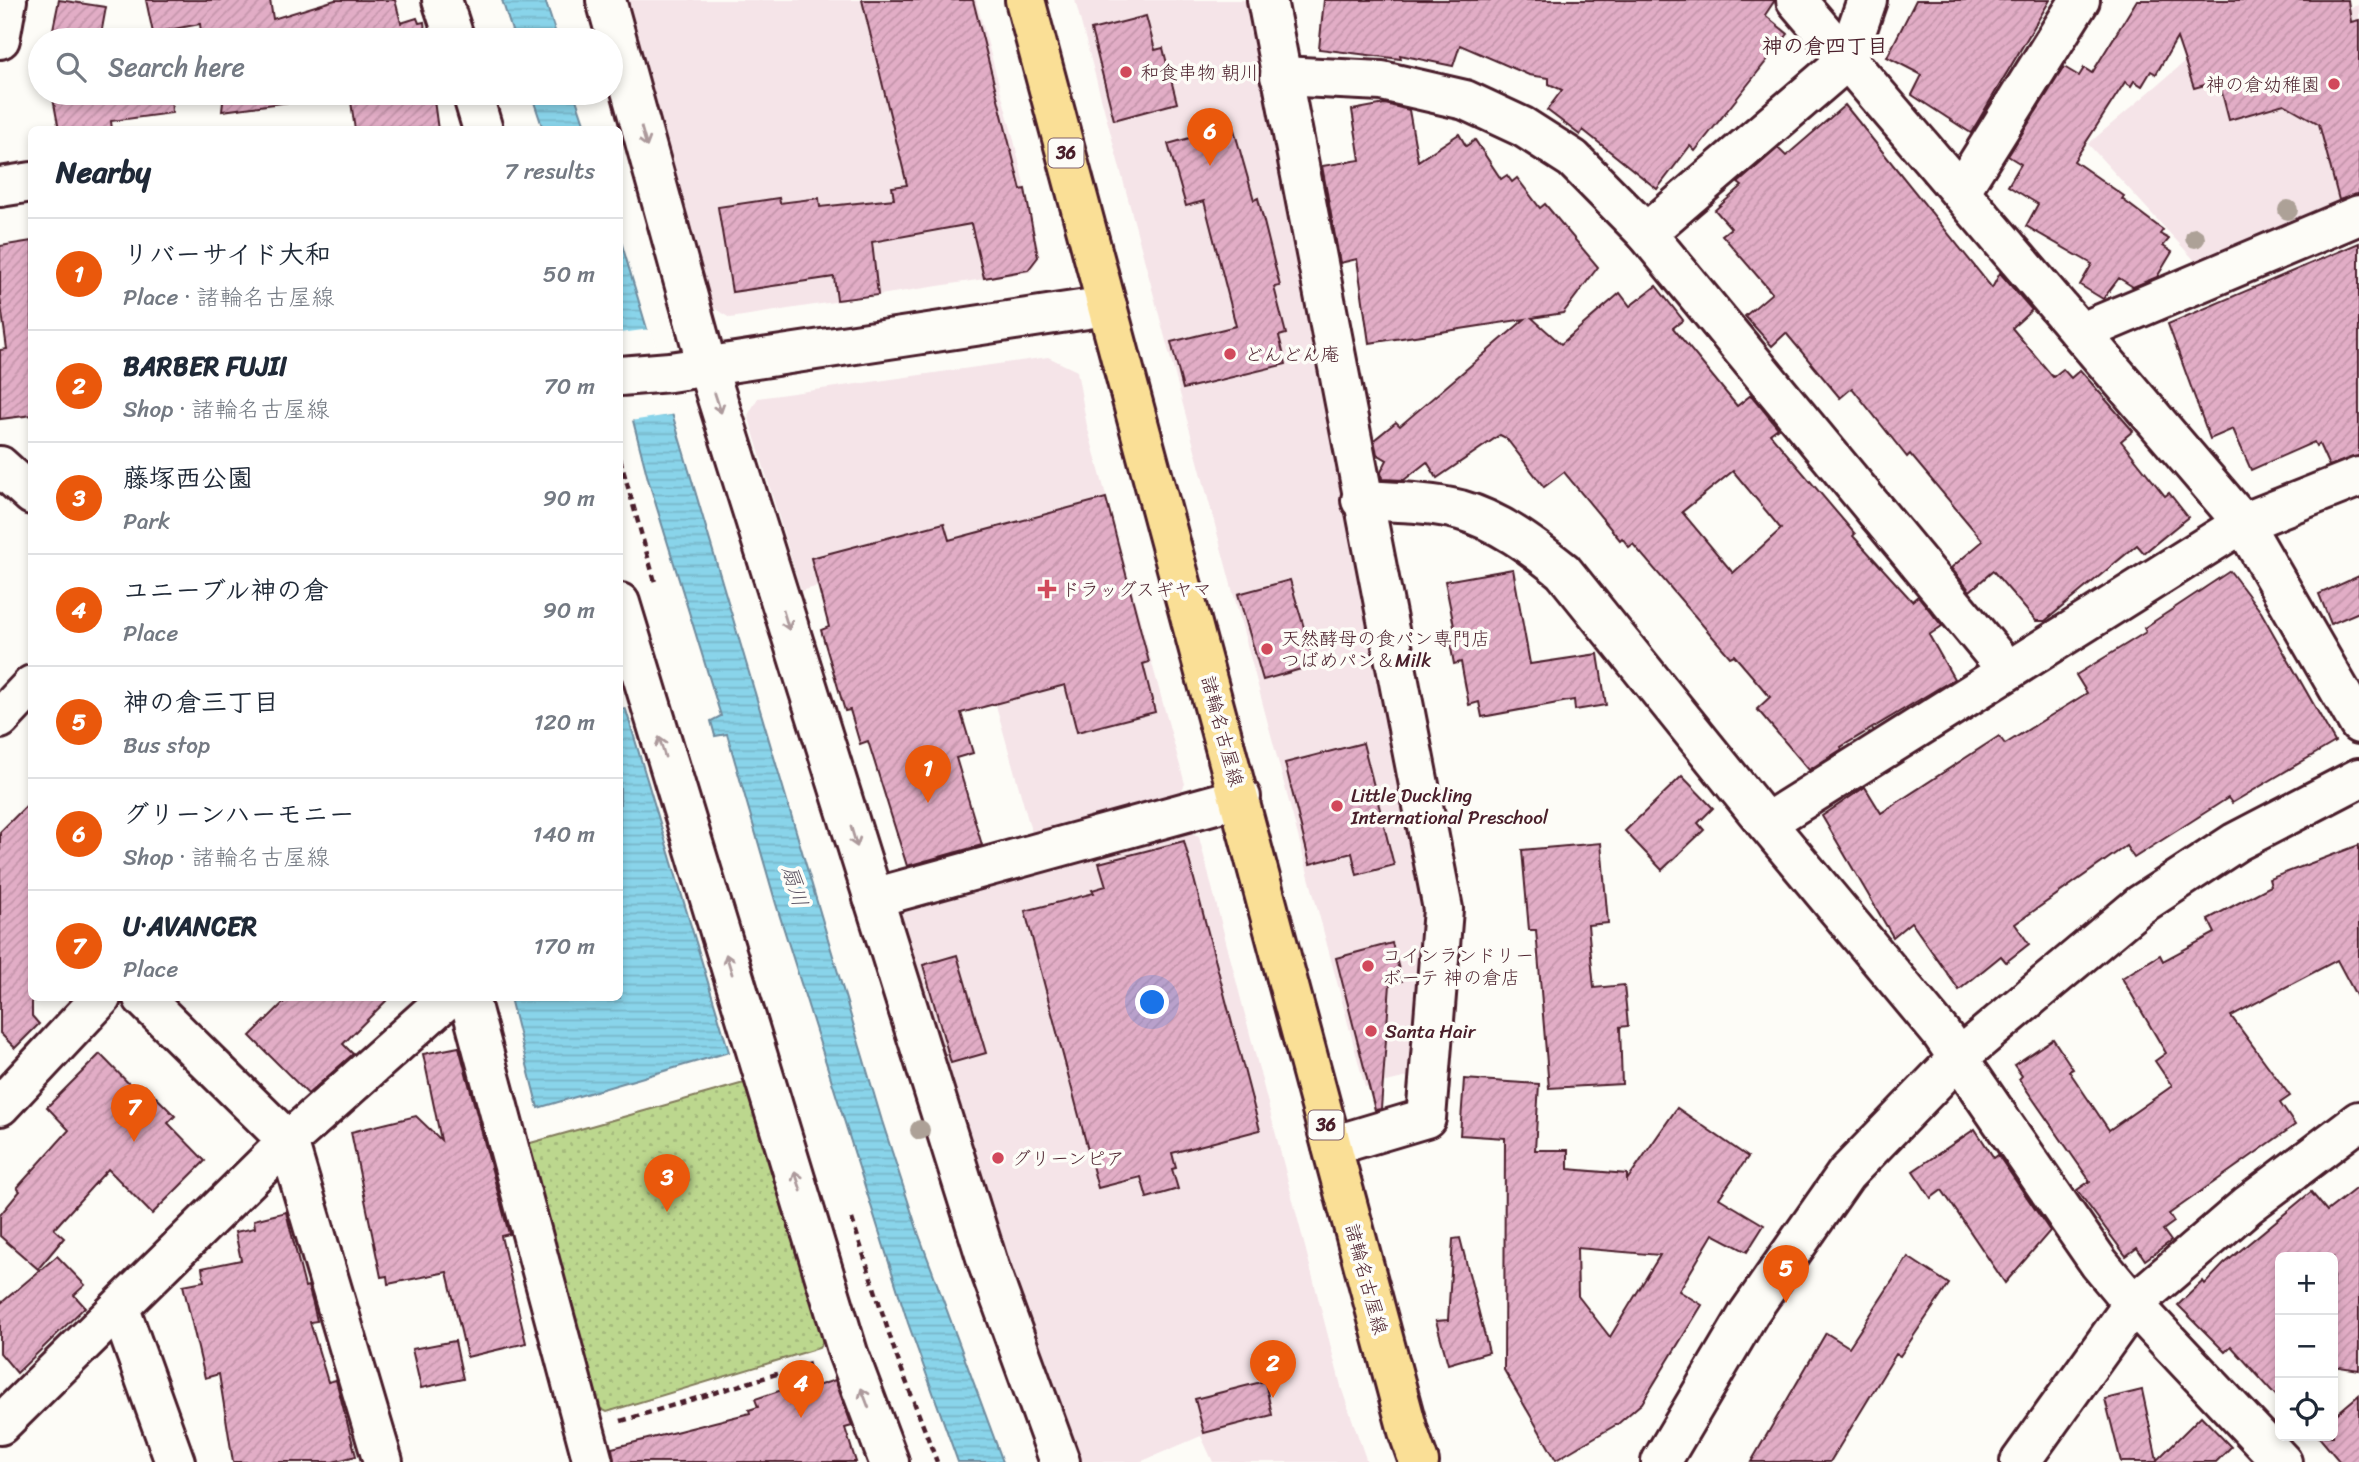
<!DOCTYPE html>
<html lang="en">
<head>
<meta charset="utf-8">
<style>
  body { margin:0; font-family:Sriracha,"Klee One",sans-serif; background:#f6f6f7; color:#1f2937 }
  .controls { position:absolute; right:21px; bottom:21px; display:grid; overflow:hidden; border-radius:10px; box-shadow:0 4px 10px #0003 }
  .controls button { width:63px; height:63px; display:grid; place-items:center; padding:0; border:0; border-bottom:2px solid #e0e1e3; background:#fff; color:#1f2937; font:35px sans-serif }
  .you { position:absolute; left:1153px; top:1003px; width:24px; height:24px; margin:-18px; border:5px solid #fff; border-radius:50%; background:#1a73e8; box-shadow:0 0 0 10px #1a73e833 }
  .badge { display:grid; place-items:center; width:46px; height:46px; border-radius:50%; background:#ea580c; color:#fff; font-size:23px; font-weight:700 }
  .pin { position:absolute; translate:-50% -58px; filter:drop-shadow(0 2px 4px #0008) }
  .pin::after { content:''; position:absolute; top:37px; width:24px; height:21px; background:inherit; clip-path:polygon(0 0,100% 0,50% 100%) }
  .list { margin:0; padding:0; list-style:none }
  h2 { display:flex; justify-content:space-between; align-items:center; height:91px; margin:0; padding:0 28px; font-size:30px }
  h2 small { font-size:23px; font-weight:400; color:#747a83 }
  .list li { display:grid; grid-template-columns:46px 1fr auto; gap:21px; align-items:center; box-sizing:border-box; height:112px; padding:0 28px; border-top:2px solid #e0e1e3 }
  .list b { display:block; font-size:26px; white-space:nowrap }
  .list p { margin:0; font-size:23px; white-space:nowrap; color:#747a83 }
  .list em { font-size:23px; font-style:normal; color:#747a83 }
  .icon { flex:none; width:38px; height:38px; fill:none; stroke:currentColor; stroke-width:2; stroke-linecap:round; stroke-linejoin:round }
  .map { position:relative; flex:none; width:2359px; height:1462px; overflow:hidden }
  .search { position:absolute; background:#fff; box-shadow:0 4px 10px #0003; left:28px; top:28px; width:595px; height:77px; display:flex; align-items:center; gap:18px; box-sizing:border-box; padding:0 24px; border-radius:38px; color:#747a83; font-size:26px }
  .panel { position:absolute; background:#fff; box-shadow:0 4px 10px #0003; left:28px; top:126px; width:595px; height:875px; border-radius:10px }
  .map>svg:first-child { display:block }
</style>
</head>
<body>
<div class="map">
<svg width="2359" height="1462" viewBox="0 0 2359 1462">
  <defs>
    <pattern id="park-dots" width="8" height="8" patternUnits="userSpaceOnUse" patternTransform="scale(1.75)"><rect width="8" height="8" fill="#bcd78e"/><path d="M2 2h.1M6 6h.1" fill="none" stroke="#a3b87b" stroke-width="1.8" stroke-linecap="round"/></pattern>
    <pattern id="water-rules" width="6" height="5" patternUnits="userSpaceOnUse" patternTransform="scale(1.75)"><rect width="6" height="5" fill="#89d4ea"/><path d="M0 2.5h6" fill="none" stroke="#78b6c9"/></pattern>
    <pattern id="building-hatch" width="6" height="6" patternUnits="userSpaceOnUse" patternTransform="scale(1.75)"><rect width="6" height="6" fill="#e2adc6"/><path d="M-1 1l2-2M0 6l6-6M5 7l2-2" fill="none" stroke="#c394aa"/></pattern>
  </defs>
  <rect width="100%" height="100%" fill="#fdfcf7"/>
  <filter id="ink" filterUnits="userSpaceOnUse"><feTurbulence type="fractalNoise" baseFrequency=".0143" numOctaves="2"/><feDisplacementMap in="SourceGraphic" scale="14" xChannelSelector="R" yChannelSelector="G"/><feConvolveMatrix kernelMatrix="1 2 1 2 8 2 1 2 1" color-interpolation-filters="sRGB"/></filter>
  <g filter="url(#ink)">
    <g fill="#f5e4e8">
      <path d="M 621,0 L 976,0 L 1014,140 L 1040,256 L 1030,272 L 730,318 L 712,307 Z"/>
      <path d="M 1075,0 L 1246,0 L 1422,908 L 1412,1076 L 1365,1087 Z"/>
      <path d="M 2359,5 L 2359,196 L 2197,263 L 2088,144 L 2200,49 Z"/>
      <path d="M 1048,357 L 1077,371 L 1087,426 L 1185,784 L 1177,799 L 1033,838 L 952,548 L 801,591 L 748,415 L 758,398 Z"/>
      <path d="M 1183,827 L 1199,837 L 1342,1390 L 1367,1462 L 1213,1462 L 1201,1436 L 1140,1462 L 1077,1462 L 986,1208 L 898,920 L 907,904 Z"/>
    </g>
    <path fill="url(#park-dots)" stroke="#837b5c" stroke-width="2" d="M 751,1081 L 827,1335 L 819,1348 L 607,1412 L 593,1405 L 527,1144 Z"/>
    <g fill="url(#water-rules)" stroke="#708c9e" stroke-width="2">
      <path d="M 502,0 L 545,0 L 558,40 L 515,40 Z"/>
      <path d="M 531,93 L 574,93 L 586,129 L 543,129 Z"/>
      <path d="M 620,238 L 882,1121 L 919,1235 L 1003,1462 L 958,1462 L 908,1323 L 776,904 L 727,734 L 715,736 L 711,721 L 721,716 L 648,479 L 620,370 Z"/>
      <path d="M 620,707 L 626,710 L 729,1052 L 538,1108 L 510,998 L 620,998 Z"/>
    </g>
    <path fill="#fdfcf7" d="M 651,329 L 677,414 L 630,421 L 620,383 L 620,333 Z"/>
    <g fill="url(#building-hatch)" stroke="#4a1f2b" stroke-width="2" fill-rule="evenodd">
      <path d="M 59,0 L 106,7 L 100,40 L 51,39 Z"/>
      <path d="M 146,0 L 270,0 L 273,19 L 335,0 L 395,0 L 401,23 L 417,18 L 419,23 L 424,22 L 426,40 L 202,40 L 200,24 L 153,33 Z"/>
      <path d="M 862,0 L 973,0 L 1021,190 L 1025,189 L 1038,257 L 1028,270 L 984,278 L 971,224 L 872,242 L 878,295 L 837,300 L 834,277 L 732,292 L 718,207 L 779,198 L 780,203 L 819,198 L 820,207 L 894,199 L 892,187 L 907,185 Z"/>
      <path d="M 1324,0 L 1775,0 L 1765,15 L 1788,34 L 1695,151 L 1690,146 L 1657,189 L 1583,130 L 1580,135 L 1547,110 L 1562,90 L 1549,84 L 1549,78 L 1529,75 L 1460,45 L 1453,66 L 1400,55 L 1401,59 L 1319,49 Z"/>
      <path d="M 1916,0 L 2050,0 L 1971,133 L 1912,95 L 1922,75 L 1887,57 Z"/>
      <path d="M 2137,0 L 2348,0 L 2351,22 L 2359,20 L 2359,194 L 2339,200 L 2319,124 L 2284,104 L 2229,120 L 2219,81 L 2194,88 L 2177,38 L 2156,74 L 2151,71 L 2142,86 L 2134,81 L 2131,86 L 2125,82 L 2074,161 L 2124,196 L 2122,199 L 2163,230 L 2160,234 L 2169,239 L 2163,246 L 2172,252 L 2157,277 L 2133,287 L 2119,278 L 2103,299 L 2080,285 L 2092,264 L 2026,226 L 2038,204 L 2008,186 L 2021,164 L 2008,156 L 2064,67 L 2079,76 L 2084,68 L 2092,73 Z"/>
      <path d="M 1146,16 L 1155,50 L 1163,48 L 1177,103 L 1114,120 L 1091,30 Z"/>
      <path d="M 52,93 L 171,93 L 172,113 L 111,121 L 112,130 L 59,130 Z"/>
      <path d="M 224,93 L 433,93 L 438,130 L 355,130 L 350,94 L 222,111 Z"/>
      <path d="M 1385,104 L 1409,110 L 1418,161 L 1459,134 L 1466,146 L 1475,140 L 1501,179 L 1507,175 L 1512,182 L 1517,178 L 1540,208 L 1545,204 L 1598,267 L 1563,313 L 1532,318 L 1561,344 L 1620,293 L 1630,306 L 1656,286 L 1683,320 L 1673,328 L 1737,406 L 1751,395 L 1778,428 L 1770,434 L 1855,534 L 1853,536 L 1912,601 L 1918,596 L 1942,626 L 1929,635 L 1954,679 L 1841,747 L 1842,749 L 1809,770 L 1757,709 L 1770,697 L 1734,655 L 1730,657 L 1633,544 L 1629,547 L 1622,538 L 1620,540 L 1564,472 L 1544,487 L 1506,438 L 1500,435 L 1437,478 L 1427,462 L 1404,480 L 1382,479 L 1381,472 L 1387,460 L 1377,454 L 1374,440 L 1396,422 L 1400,426 L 1525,319 L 1369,343 L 1357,259 L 1340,263 L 1322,166 L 1360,160 L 1352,110 ZM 1733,471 L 1781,529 L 1733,573 L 1682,512 Z"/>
      <path d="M 1845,105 L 1992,288 L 2000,273 L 2032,310 L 2012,328 L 2053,377 L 2063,369 L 2071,378 L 2080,370 L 2133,431 L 2121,441 L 2165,496 L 2169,493 L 2188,517 L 2144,553 L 2137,545 L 2045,621 L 2036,621 L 1993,571 L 1970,591 L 1951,568 L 1983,541 L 1910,454 L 1907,457 L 1852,388 L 1840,398 L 1786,333 L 1772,346 L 1745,316 L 1772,293 L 1722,235 L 1731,228 L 1715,210 L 1742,186 L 1738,183 L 1778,148 L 1786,156 Z"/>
      <path d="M 1233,126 L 1254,200 L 1258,198 L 1280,286 L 1274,287 L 1286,334 L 1279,336 L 1286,364 L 1183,389 L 1171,342 L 1236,326 L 1204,201 L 1186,206 L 1168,144 Z"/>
      <path d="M 32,241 L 32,415 L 0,419 L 0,350 L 7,349 L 0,298 L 0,246 Z"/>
      <path d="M 2359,243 L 2359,456 L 2329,466 L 2319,444 L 2316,446 L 2314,442 L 2251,470 L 2233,429 L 2210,439 L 2168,324 Z"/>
      <path d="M 1106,498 L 1149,662 L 1143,664 L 1155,712 L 1077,732 L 1065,685 L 961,713 L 973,753 L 956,758 L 982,845 L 907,866 L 868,741 L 860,744 L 850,710 L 845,711 L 821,630 L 829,627 L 811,558 L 944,523 L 949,540 Z"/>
      <path d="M 1513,569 L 1530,664 L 1598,654 L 1606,705 L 1575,710 L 1574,700 L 1482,717 L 1479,702 L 1469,705 L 1461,662 L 1454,664 L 1448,632 L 1455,631 L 1445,581 Z"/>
      <path d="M 2230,571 L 2261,612 L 2335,742 L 2232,803 L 2228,798 L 2134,858 L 2126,846 L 2015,924 L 2029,944 L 2006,962 L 2001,956 L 1959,990 L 1911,922 L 1893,937 L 1822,816 L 1865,787 L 1881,813 L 1999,736 L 2005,744 L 2087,693 L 2076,675 L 2146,632 L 2144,628 Z"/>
      <path d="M 2359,576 L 2359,612 L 2331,624 L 2319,594 Z"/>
      <path d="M 1290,580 L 1315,665 L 1263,680 L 1238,594 Z"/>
      <path d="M 1363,743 L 1394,865 L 1357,875 L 1352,853 L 1310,864 L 1285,763 Z"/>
      <path d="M 1682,776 L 1713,808 L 1698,823 L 1704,830 L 1662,870 L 1625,831 Z"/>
      <path d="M 32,800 L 32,1016 L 39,1024 L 15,1048 L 0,1033 L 0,832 Z"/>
      <path d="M 1184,841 L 1260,1130 L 1172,1153 L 1176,1168 L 1172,1169 L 1178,1189 L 1147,1198 L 1141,1177 L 1098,1188 L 1025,911 L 1094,893 L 1092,890 L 1106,886 L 1099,863 Z"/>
      <path d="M 1601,843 L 1608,923 L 1588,925 L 1594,988 L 1624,985 L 1628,1026 L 1620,1027 L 1622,1084 L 1549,1088 L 1536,930 L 1529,930 L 1522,850 Z"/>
      <path d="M 2359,845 L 2359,1001 L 2337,960 L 2231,1016 L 2290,1096 L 2280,1103 L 2295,1125 L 2169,1214 L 2174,1222 L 2163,1230 L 2171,1241 L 2145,1260 L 2137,1248 L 2126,1256 L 2077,1190 L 2090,1181 L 2019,1079 L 2022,1076 L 2014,1065 L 2053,1039 L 2073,1069 L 2069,1071 L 2109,1130 L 2172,1086 L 2155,1061 L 2166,1053 L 2122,978 L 2160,955 L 2163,961 L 2215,933 L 2208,919 L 2271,886 L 2269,879 Z"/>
      <path d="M 1392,943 L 1402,981 L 1390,984 L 1381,1109 L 1375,1110 L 1336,958 Z"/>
      <path d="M 957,955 L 986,1053 L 951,1063 L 923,965 Z"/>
      <path d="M 288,998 L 389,998 L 343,1044 L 353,1054 L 308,1094 L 250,1036 Z"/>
      <path d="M 459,1047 L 509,1234 L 501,1236 L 526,1343 L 467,1357 L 447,1272 L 388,1284 L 387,1276 L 381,1277 L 351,1132 L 416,1116 L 441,1140 L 423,1054 Z"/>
      <path d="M 100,1054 L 138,1093 L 145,1086 L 175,1116 L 168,1123 L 205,1161 L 152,1214 L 108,1169 L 54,1229 L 64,1238 L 38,1269 L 0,1236 L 0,1215 L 20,1191 L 17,1188 L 69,1130 L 47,1107 Z"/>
      <path d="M 1464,1079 L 1539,1084 L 1535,1150 L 1568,1150 L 1568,1169 L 1627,1174 L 1627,1180 L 1677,1108 L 1748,1157 L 1719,1198 L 1764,1225 L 1747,1252 L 1713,1234 L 1679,1291 L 1702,1305 L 1642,1403 L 1619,1423 L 1556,1460 L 1504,1370 L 1505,1138 L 1460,1135 ZM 1577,1248 L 1660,1255 L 1610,1337 L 1578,1296 Z"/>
      <path d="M 1975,1129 L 1994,1158 L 1998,1155 L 2050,1231 L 2005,1283 L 1942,1190 L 1931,1198 L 1913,1171 Z"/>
      <path d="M 2359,1186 L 2359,1370 L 2333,1366 L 2333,1257 L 2280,1257 L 2280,1400 L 2231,1346 L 2225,1352 L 2178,1305 L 2203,1281 L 2205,1284 L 2224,1264 L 2311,1192 L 2327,1211 Z"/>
      <path d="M 286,1212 L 305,1287 L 308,1286 L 313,1304 L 317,1321 L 310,1322 L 328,1382 L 336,1380 L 356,1456 L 333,1462 L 233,1462 L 219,1374 L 205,1378 L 183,1285 L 204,1281 L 202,1268 L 241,1260 L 235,1232 L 255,1228 L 254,1220 Z"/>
      <path d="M 1460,1238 L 1489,1352 L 1448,1364 L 1436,1321 L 1448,1320 L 1453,1239 Z"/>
      <path d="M 57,1256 L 85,1285 L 74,1295 L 85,1307 L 17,1373 L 0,1353 L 0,1304 Z"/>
      <path d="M 1908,1257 L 1949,1284 L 1900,1356 L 1896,1354 L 1830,1462 L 1751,1462 L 1826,1333 L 1849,1347 Z"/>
      <path d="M 455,1341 L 463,1379 L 421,1388 L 412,1349 Z"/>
      <path d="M 835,1380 L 852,1426 L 845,1428 L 856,1462 L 614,1462 L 612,1448 L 750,1413 L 749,1410 L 758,1407 L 755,1399 L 806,1382 L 808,1389 Z"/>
      <path d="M 1265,1381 L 1272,1415 L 1204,1433 L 1195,1399 Z"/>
      <path d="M 2142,1390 L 2157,1460 L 2201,1416 L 2231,1447 L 2216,1462 L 2121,1462 L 2105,1399 Z"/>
      <path d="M 2359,1395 L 2359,1462 L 2340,1462 L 2318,1436 L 2333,1436 L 2333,1417 Z"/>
    </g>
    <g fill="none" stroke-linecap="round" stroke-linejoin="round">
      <g stroke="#4a1f2b" stroke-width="44">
        <g id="street">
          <path d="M 442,0 L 455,40"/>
          <path d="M 606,0 L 707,366 L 989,1267 L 1060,1462"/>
          <path d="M 1267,0 L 1443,909 L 1426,1118 L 1332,1146"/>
          <path d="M 1796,0 L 2243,523 L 2359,724"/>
          <path d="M 0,39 L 7,0"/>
          <path d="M 1280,76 L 1382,81 L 1465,100 L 1523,127 L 1573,159 L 1646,233 L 2007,670"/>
          <path d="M 472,93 L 483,130"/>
          <path d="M 0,187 L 32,182"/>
          <path d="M 1960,192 L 2080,0"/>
          <path d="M 1646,233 L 1846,61 L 1867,0"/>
          <path d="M 2082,332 L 2359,215"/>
          <path d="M 0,466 L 32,495"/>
          <path d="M 1361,500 C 1393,502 1429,502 1460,510 C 1499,521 1532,546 1563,571 L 1766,823 L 1941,1033 L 2099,1263 L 2133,1304 L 2282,1462"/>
          <path d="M 620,603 L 848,1353 L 889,1462"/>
          <path d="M 1766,823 L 2243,523 L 2359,477"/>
          <path d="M 873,898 L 1241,797"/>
          <path d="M 143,998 L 288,1141 L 383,1462"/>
          <path d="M 469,998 L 593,1462"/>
          <path d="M 0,1106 L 101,998"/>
          <path d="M 120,1309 L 175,1462"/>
          <path d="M 0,1425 L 288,1141 L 448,998"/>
          <path d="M 2020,1462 L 2133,1304 L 2248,1205 L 2359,1121"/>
        </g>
      </g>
      <g stroke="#4a1f2b" stroke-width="44">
        <g id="secondary">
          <path d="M 620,376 L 670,372 L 1107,306"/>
          <path d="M 0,719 L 32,685"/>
          <path d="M 1661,1462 L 1749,1313 L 1846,1174 L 1959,1057 L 2140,905 L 2236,842 L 2359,778"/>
        </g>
      </g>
      <g stroke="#4a1f2b" stroke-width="44">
        <path id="primary" d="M 1025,0 L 1408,1431 L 1419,1462"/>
      </g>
      <g stroke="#4a1f2b" stroke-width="4.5" stroke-dasharray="7 5" stroke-linecap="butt">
        <path d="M 620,459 L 655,582"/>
        <path d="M 852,1219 L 896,1355 L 937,1462"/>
        <path d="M 621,1421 L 810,1364"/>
      </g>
      <use href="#street" stroke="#fdfcf7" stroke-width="38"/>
      <use href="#secondary" stroke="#fdfcf7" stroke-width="38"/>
      <use href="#primary" stroke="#fadf96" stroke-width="38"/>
    </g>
    <g fill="#ada197">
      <circle cx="2288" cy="210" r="10"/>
      <circle cx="2195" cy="238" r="10"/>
      <circle cx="920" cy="1130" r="10"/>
    </g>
    <defs><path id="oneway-shaft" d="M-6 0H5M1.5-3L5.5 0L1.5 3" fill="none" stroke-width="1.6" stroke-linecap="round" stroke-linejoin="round" transform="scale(1.75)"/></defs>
    <g stroke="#ac999b">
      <use href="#oneway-shaft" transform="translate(644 137) rotate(74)"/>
      <use href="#oneway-shaft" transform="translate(718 403) rotate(72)"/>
      <use href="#oneway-shaft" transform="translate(786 620) rotate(73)"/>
      <use href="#oneway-shaft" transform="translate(662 747) rotate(-107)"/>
      <use href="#oneway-shaft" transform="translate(854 837) rotate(73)"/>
      <use href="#oneway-shaft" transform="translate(729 964) rotate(-107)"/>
      <use href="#oneway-shaft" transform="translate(798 1181) rotate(-108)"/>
      <use href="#oneway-shaft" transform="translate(865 1398) rotate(-111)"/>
    </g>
  </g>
  <g fill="#d1495b" stroke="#fdfcf7" stroke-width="2.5">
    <circle cx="1126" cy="72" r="7"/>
    <circle cx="2334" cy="84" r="7"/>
    <circle cx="1230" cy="354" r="7"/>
    <path d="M1043.5 578.5h7v7h7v7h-7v7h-7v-7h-7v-7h7z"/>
    <circle cx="1267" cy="649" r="7"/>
    <circle cx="1337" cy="806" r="7"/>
    <circle cx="1368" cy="966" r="7"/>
    <circle cx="1371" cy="1031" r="7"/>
    <circle cx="998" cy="1158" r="7"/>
  </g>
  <g text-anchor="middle" stroke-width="7" stroke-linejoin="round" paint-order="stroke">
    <g fill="#fdfcf7" stroke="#806168" stroke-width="2">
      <rect x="1048.5" y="138.5" width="35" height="29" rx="5"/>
      <rect x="1308.5" y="1110.5" width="35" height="29" rx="5"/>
    </g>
    <g font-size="18" font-weight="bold" fill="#4a1f2b">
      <text x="1066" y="159">36</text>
      <text x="1326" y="1131">36</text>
    </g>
    <g font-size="19" fill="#4a1f2b" stroke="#fdfcf7" text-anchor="start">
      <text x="1140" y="79">和食串物 朝川</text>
      <text x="2320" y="91" text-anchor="end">神の倉幼稚園</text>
      <text x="1244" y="361">どんどん庵</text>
      <text x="1061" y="596">ドラッグスギヤマ</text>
      <text x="1281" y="645">天然酵母の食パン専門店<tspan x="1281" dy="22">つばめパン＆Milk</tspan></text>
      <text x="1351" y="802">Little Duckling<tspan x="1351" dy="22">International Preschool</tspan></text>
      <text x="1382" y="962">コインランドリー<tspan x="1382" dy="22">ボーテ 神の倉店</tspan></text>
      <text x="1385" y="1038">Santa Hair</text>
      <text x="1012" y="1165">グリーンピア</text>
    </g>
    <g font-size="19" fill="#4a1f2b" stroke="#fdfcf7">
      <text transform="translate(1223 731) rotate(75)" y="7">諸輪名古屋線</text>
      <text transform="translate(1367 1279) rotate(75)" y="7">諸輪名古屋線</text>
    </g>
    <g font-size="21" font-weight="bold" fill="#4a1f2b" stroke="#fdfcf7">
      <text x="1825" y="53">神の倉四丁目</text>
    </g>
    <g font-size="21" font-style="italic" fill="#5d5564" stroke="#fdfcf7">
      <text transform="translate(795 886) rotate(73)" y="7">扇川</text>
    </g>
  </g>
</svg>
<div class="controls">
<button>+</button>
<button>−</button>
<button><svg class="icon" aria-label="locate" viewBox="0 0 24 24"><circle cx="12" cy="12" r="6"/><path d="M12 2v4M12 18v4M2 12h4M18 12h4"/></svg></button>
</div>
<div class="you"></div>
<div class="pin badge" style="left:928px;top:803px">1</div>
<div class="pin badge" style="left:1273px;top:1398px">2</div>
<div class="pin badge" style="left:667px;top:1212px">3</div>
<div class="pin badge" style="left:801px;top:1418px">4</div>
<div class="pin badge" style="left:1786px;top:1303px">5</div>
<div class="pin badge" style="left:1210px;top:166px">6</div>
<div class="pin badge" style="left:134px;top:1142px">7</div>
<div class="search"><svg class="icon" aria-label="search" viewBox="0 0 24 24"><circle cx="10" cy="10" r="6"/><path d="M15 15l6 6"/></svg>Search here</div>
<section class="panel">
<h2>Nearby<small>7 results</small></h2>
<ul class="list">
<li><span class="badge">1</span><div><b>リバーサイド大和</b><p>Place · 諸輪名古屋線</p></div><em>50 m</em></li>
<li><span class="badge">2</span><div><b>BARBER FUJII</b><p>Shop · 諸輪名古屋線</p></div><em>70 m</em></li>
<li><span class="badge">3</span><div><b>藤塚西公園</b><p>Park</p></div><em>90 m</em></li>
<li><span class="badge">4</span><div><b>ユニーブル神の倉</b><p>Place</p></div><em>90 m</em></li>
<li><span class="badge">5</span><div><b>神の倉三丁目</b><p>Bus stop</p></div><em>120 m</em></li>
<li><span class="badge">6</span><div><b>グリーンハーモニー</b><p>Shop · 諸輪名古屋線</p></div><em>140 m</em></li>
<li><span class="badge">7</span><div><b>U·AVANCER</b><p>Place</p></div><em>170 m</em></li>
</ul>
</section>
</div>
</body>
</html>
